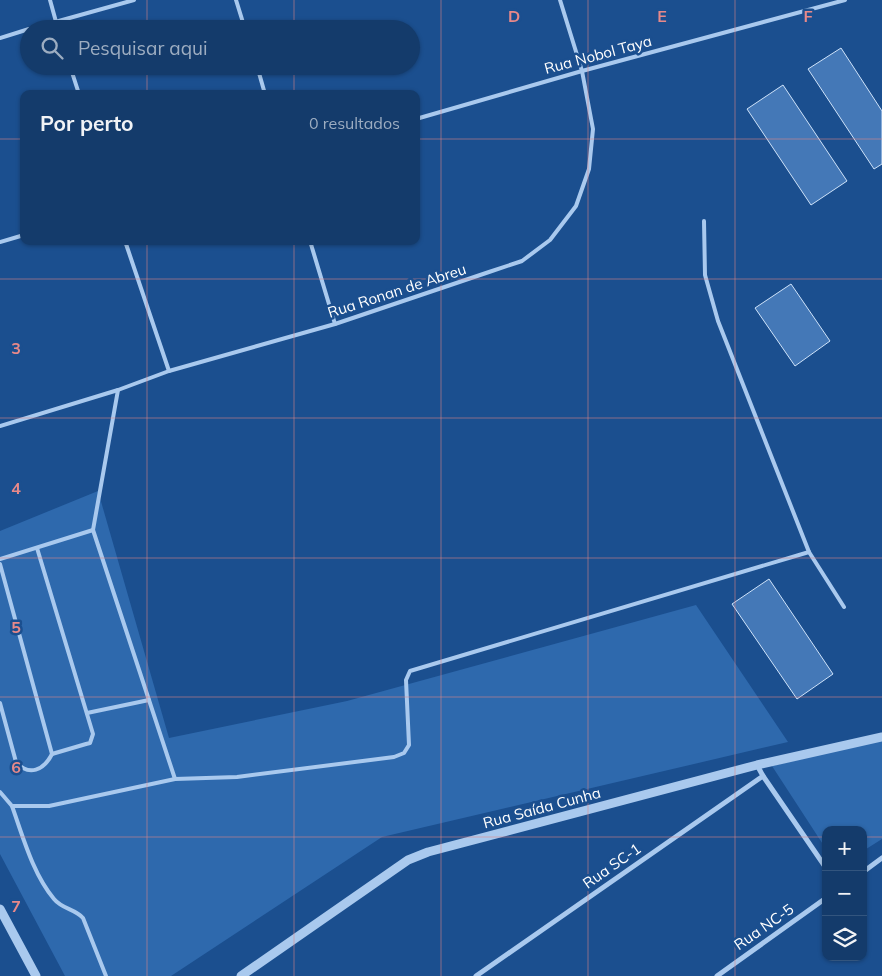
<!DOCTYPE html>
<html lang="pt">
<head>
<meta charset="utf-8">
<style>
  body { margin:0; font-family:Mulish,sans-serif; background:#214673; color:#f1f3f6 }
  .controls { position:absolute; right:15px; bottom:15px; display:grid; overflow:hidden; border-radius:10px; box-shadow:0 1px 4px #0004 }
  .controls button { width:45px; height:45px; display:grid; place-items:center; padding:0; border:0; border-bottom:1px solid #33557e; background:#143b6b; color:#f1f3f6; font:25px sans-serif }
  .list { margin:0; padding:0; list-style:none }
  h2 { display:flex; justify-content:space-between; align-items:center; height:65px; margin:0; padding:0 20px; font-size:21px }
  h2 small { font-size:16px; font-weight:400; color:#9dadc1 }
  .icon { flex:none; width:28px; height:28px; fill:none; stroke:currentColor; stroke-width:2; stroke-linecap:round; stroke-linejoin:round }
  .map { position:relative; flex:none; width:882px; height:976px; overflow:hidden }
  .search { position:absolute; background:#143b6b; box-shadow:0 1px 4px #0004; left:20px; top:20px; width:400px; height:55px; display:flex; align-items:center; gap:12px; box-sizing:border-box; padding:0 18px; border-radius:28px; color:#9dadc1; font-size:19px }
  .panel { position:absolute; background:#143b6b; box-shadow:0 1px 4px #0004; left:20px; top:90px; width:400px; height:155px; border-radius:10px }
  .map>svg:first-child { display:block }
</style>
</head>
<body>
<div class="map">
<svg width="882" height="976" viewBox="0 0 882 976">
  <rect width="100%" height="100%" fill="#1b4f8f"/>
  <g fill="#2e69ad">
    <path d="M 98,491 L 169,738 L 347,701 L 696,605 L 788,742 L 382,837 L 171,976 L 65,976 L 0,854 L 0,531 Z"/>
    <path d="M 882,739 L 882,839 L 863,851 L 863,830 L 826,830 L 826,849 L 772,766 Z"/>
  </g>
  <g fill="#4478b7" stroke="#cfe3fa">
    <path d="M 841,48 L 882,111 L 882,164 L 874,169 L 808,69 Z"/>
    <path d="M 783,85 L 847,181 L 811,205 L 747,109 Z"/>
    <path d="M 791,284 L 830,341 L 795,366 L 755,308 Z"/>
    <path d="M 769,579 L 833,674 L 797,699 L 732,604 Z"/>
  </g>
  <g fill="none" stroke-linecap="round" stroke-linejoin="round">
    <g stroke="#a9c9ee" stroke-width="4">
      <path d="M 50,0 L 58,29"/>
      <path d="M 236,0 L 245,29"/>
      <path d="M 30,29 L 134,0"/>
      <path d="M 0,38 L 29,29"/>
      <path d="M 70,66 L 79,94"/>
      <path d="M 257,66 L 265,94"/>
      <path d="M 416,119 L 582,71 L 845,0"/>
      <path d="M 704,221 L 705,275 L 718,321 L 809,552 L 844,607"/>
      <path d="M 125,241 L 169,371"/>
      <path d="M 310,241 L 335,324"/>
      <path d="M 0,242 L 24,235"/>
      <path d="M 118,390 L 93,530 L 175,779"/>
      <path d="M 0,426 L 118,390 L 169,371 L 335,324 L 489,272 L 522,261 L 550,240 L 576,206 L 589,169 L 593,129 L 582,71 L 560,0"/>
      <path d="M 37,548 L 93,734 L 90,743 L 86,744 L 52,754"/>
      <path d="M 0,559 L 93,530"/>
      <path d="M 0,564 L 52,754 C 44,770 29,777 16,762 L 0,703"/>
      <path d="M 87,713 L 149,700"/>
      <path d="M 0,792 L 12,806 L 49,806 L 175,779 L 237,777 L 394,757 L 404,753 L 409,745 L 406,680 L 410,671 L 809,552"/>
      <path d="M 12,806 C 23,837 33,874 54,899 C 62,909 75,909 83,918 L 106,976"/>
    </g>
    <g stroke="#a9c9ee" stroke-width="5">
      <path d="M 763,776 L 826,868"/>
      <path d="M 863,872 L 882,858"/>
      <path d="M 476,976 L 763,776 L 757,765"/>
      <path d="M 717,976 L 826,898"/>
    </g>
    <g stroke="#a9c9ee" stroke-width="9">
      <path d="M 0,909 L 36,976"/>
      <path d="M 241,976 L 408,860 L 428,852 L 757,765 L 882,737"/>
    </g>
  </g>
  <path fill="none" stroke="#e88989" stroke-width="1" stroke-opacity="0.55" d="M 147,0 L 147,29M 294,0 L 294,29M 441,0 L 441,976M 588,0 L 588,976M 735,0 L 735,976M 147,66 L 147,94M 294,66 L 294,94M 0,139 L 24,139M 416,139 L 882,139M 147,241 L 147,976M 294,241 L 294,976M 0,279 L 882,279M 0,418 L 882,418M 0,558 L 882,558M 0,697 L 882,697M 0,837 L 826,837M 863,837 L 882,837"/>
  <g text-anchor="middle" stroke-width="5" stroke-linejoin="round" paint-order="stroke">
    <g font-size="15" fill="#fff" stroke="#1b4f8f">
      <text transform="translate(598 55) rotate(-15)" y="5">Rua Nobol Taya</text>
      <text transform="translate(397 291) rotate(-18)" y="5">Rua Ronan de Abreu</text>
      <text transform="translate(542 808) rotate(-15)" y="5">Rua Saída Cunha</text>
      <text transform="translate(612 866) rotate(-35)" y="5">Rua SC-1</text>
      <text transform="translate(764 927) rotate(-35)" y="5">Rua NC-5</text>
    </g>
  </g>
  <g font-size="16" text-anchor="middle" font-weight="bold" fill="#e88989" stroke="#1b4f8f" stroke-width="5" stroke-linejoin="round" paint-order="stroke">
    <text x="514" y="22">D</text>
    <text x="662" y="22">E</text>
    <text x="808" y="22">F</text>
    <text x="16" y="354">3</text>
    <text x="16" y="494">4</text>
    <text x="16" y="633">5</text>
    <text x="16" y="773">6</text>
    <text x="16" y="912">7</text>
  </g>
</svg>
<div class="controls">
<button>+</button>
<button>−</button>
<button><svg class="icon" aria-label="layers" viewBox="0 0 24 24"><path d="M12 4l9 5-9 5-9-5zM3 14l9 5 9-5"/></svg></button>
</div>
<div class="search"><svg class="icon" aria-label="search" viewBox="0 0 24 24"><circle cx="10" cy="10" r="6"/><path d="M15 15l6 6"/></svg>Pesquisar aqui</div>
<section class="panel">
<h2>Por perto<small>0 resultados</small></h2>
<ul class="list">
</ul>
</section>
</div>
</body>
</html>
